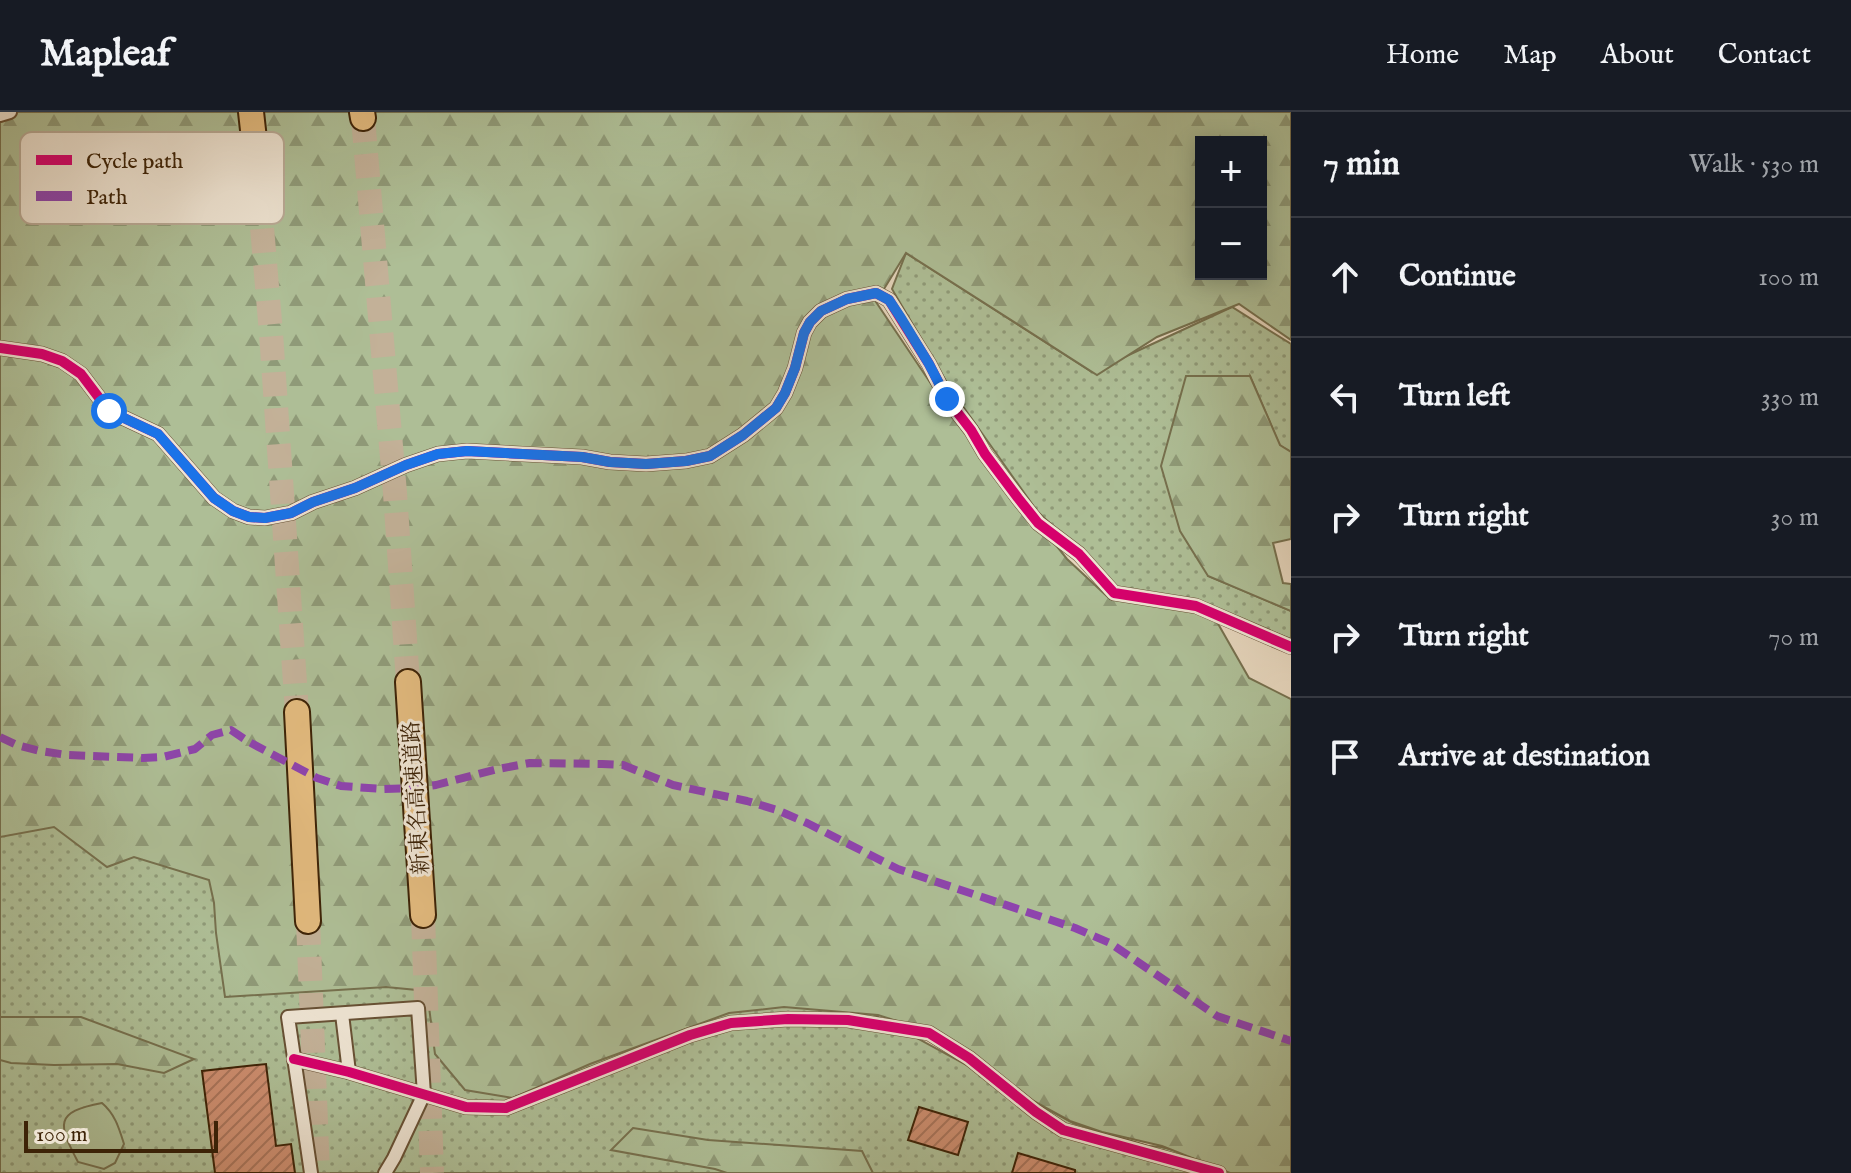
<!DOCTYPE html>
<html lang="en">
<head>
<meta charset="utf-8">
<style>
  body { margin:0; font-family:"IM FELL English","Noto Serif JP",serif; background:#20242c; color:#f1f3f6 }
  .controls { position:absolute; right:24px; top:24px; display:grid; overflow:hidden; border-radius:0px; box-shadow:0 4px 20px #0003 }
  .controls button { width:72px; height:72px; display:grid; place-items:center; padding:0; border:0; border-bottom:2px solid #363941; background:#171b24; color:#f1f3f6; font:40px sans-serif }
  .scale { position:absolute; left:24px; bottom:20px; width:194px; box-sizing:border-box; padding-left:8px; border:4px solid #3d2307; border-top:0; font-size:22px; line-height:28px; white-space:nowrap; color:#3d2307; -webkit-text-stroke:6px #eee4d3; paint-order:stroke }
  .stop { position:absolute; width:24px; height:24px; margin:-18px; border:6px solid #1a73e8; border-radius:50%; background:#fff }
  .stop.end { background:#1a73e8; border-color:#fff; box-shadow:0 2px 8px #0008 }
  .list { margin:0; padding:0; list-style:none }
  h2 { display:flex; justify-content:space-between; align-items:center; height:104px; margin:0; padding:0 32px; font-size:34px }
  h2 small { font-size:26px; font-weight:400; color:#9ea1a6 }
  .list li { display:grid; grid-template-columns:52px 1fr auto; gap:24px; align-items:center; box-sizing:border-box; height:120px; padding:0 32px; border-top:2px solid #363941 }
  .list b { display:block; font-size:30px; white-space:nowrap }
  .list em { font-size:26px; font-style:normal; color:#9ea1a6 }
  .icon { flex:none; width:44px; height:44px; fill:none; stroke:currentColor; stroke-width:2; stroke-linecap:round; stroke-linejoin:round }
  .map { position:relative; flex:none; width:1291px; height:1061px; overflow:hidden }
  header { display:flex; align-items:center; gap:48px; box-sizing:border-box; height:112px; padding:0 40px; background:#171b24; border-bottom:2px solid #363941 }
  header strong { font-size:38px }
  nav { display:flex; gap:44px; margin-inline-start:auto; font-size:28px }
  main { display:flex }
  aside { flex:1; background:#171b24 }
  .map>svg:first-child { display:block }
</style>
</head>
<body>
<header>
<strong>Mapleaf</strong>
<nav><a>Home</a><a>Map</a><a>About</a><a>Contact</a></nav>
</header>
<main>
<div class="map">
<svg width="1291" height="1061" viewBox="0 0 1291 1061">
  <defs>
    <pattern id="grass-dots" width="8" height="8" patternUnits="userSpaceOnUse" patternTransform="scale(2)"><rect width="8" height="8" fill="#aebe96"/><path d="M2 2h.1M6 6h.1" fill="none" stroke="#8f9a78" stroke-width="1.8" stroke-linecap="round"/></pattern>
    <pattern id="forest-firs" width="22" height="20" patternUnits="userSpaceOnUse" patternTransform="scale(2)"><rect width="22" height="20" fill="#aebe96"/><path d="M5 1l3.5 6h-7zM16 11l3.5 6h-7z" fill="#8f9a78"/></pattern>
    <pattern id="building-hatch" width="6" height="6" patternUnits="userSpaceOnUse" patternTransform="scale(2)"><rect width="6" height="6" fill="#cd8e70"/><path d="M-1 1l2-2M0 6l6-6M5 7l2-2" fill="none" stroke="#a8745a"/></pattern>
  </defs>
  <rect width="100%" height="100%" fill="#e5d5bc"/>
  <filter id="stains"><feTurbulence type="fractalNoise" baseFrequency=".0025" numOctaves="4"/><feColorMatrix values="0 0 0 0 .2 0 0 0 0 .09 0 0 0 0 .02 0 0 0 .5 -.17"/></filter>
  <radialGradient id="worn" r=".72"><stop offset=".6" stop-color="#630" stop-opacity="0"/><stop offset="1" stop-color="#630" stop-opacity=".3"/></radialGradient>
  <g fill="url(#grass-dots)" stroke="#76704e" stroke-width="2">
    <path d="M 906,141 L 1092,260 L 1232,195 L 1291,232 L 1291,340 L 1280,334 L 1250,264 L 1208,464 L 1291,499 L 1291,527 L 1263,516 L 1117,475 L 1037,399 L 950,276 L 892,177 Z"/>
    <path d="M 0,695 L 860,895 L 1073,1011 L 1148,1034 L 1162,1035 L 1207,1047 L 1247,1061 L 0,1061 Z"/>
  </g>
  <g fill="url(#forest-firs)" stroke="#76704e" stroke-width="2" fill-rule="evenodd">
    <path d="M 0,0 L 1291,0 L 1291,228 L 1239,192 L 1157,225 L 1097,263 L 906,141 L 876,190 L 956,309 L 1067,447 L 1110,487 L 1213,503 L 1249,566 L 1291,587 L 1291,1061 L 1230,1061 L 1162,1034 L 1102,1020 L 1070,1009 L 1017,980 L 941,923 L 878,903 L 784,895 L 729,901 L 590,952 L 513,986 L 465,978 L 435,942 L 427,879 L 386,875 L 225,885 L 216,821 L 214,791 L 209,768 L 134,745 L 107,755 L 54,715 L 0,725 ZM 1201,30 L 1261,30 L 1261,162 L 1201,162 Z"/>
    <path d="M 1186,264 L 1250,264 L 1280,333 L 1291,340 L 1291,427 L 1273,431 L 1283,471 L 1291,472 L 1291,499 L 1208,464 L 1180,419 L 1161,354 Z"/>
    <path d="M 0,905 L 81,905 L 194,947 L 164,961 L 117,952 L 54,953 L 11,951 L 0,948 Z"/>
    <path d="M 633,1016 L 708,1028 L 862,1039 L 873,1061 L 727,1061 L 715,1057 L 611,1038 Z"/>
  </g>
  <path fill="#aebe96" stroke="#76704e" stroke-width="2" d="M 102,991 C 115,1002 119,1016 124,1032 L 115,1051 L 104,1057 L 78,1050 C 58,1012 54,1000 102,991 Z"/>
  <g fill="url(#building-hatch)" stroke="#3d2307" stroke-width="2">
    <path d="M 266,952 L 276,1034 L 291,1032 L 295,1061 L 215,1061 L 202,959 Z"/>
    <path d="M 919,995 L 968,1010 L 958,1043 L 908,1028 Z"/>
    <path d="M 1018,1041 L 1075,1058 L 1075,1061 L 1012,1061 Z"/>
  </g>
  <g fill="none" stroke-linecap="round" stroke-linejoin="round">
    <g stroke="#c3b198" stroke-width="24" stroke-dasharray="24 12" stroke-linecap="butt">
      <path d="M 363,6 L 395,381 L 408,570"/>
      <path d="M 256,45 L 271,221 L 297,600"/>
      <path d="M 423,803 L 432,1061"/>
      <path d="M 308,809 L 318,1061"/>
    </g>
    <g stroke="#675034" stroke-width="16">
      <g id="street">
        <path d="M 0,3 L 10,0"/>
        <path d="M 0,236 L 42,242 L 62,249 L 81,262 L 109,299 L 158,322 L 214,386 L 233,399 L 249,405 L 265,406 L 291,401 L 313,390 L 355,376 L 406,353 L 438,342 L 467,339 L 582,345 L 610,350 L 646,352 L 686,349 L 710,344 L 743,323 L 776,296 L 785,281 L 795,256 L 804,221 L 810,210 L 821,199 L 847,187 L 876,181 L 889,188 L 929,252 L 947,287 L 971,318 L 985,342 L 1018,386 L 1038,411 L 1079,442 L 1114,481 L 1196,494 L 1291,535"/>
        <path d="M 342,902 L 349,960"/>
        <path d="M 294,947 L 349,960 L 466,995 L 506,996 L 690,923 L 731,911 L 788,907 L 848,908 L 929,921 L 969,946 L 1036,1000 L 1063,1018 L 1219,1061"/>
        <path d="M 311,1061 L 288,905 L 418,896 L 424,982 L 394,1046 L 385,1061"/>
      </g>
    </g>
    <g stroke="#3d2307" stroke-width="28">
      <g id="highway">
        <path d="M 251,0 L 256,45"/>
        <path d="M 362,0 L 363,6"/>
        <path d="M 408,570 L 423,803"/>
        <path d="M 297,600 L 308,809"/>
      </g>
    </g>
    <use href="#street" stroke="#eee4d3" stroke-width="12"/>
    <use href="#highway" stroke="#e2ba7e" stroke-width="24"/>
    <path stroke="#8e44ad" stroke-width="8" stroke-dasharray="16 8" stroke-linecap="butt" d="M 0,625 L 17,633 L 40,639 L 67,643 L 143,646 L 163,645 L 195,637 L 212,623 L 231,618 L 249,630 L 317,666 L 341,674 L 382,677 L 413,676 L 436,673 L 498,657 L 530,651 L 602,652 L 623,653 L 673,673 L 747,689 L 777,698 L 807,711 L 898,757 L 1075,816 L 1110,831 L 1217,904 L 1291,929"/>
    <g stroke="#eee4d3" stroke-width="15">
      <g id="cycleway">
        <path d="M 0,236 L 42,242 L 62,249 L 81,262 L 109,299 L 158,322 L 214,386 L 233,399 L 249,405 L 265,406 L 291,401 L 313,390 L 355,376 L 406,353 L 438,342 L 467,339 L 582,345 L 610,350 L 646,352 L 686,349 L 710,344 L 743,323 L 776,296 L 785,281 L 795,256 L 804,221 L 810,210 L 821,199 L 847,187 L 876,181 L 889,188 L 929,252 L 947,287 L 971,318 L 985,342 L 1018,386 L 1038,411 L 1079,442 L 1114,481 L 1196,494 L 1291,535"/>
        <path d="M 294,947 L 349,960 L 466,995 L 506,996 L 690,923 L 731,911 L 788,907 L 848,908 L 929,921 L 969,946 L 1036,1000 L 1063,1018 L 1219,1061"/>
      </g>
    </g>
    <use href="#cycleway" stroke="#d6006c" stroke-width="10"/>
  </g>
  <g fill="none" stroke-linecap="round" stroke-linejoin="round">
    <path stroke="#1a73e8" stroke-width="10" d="M 109,299 L 158,322 L 214,386 L 233,399 L 249,405 L 265,406 L 291,401 L 313,390 L 355,376 L 406,353 L 438,342 L 467,339 L 582,345 L 610,350 L 646,352 L 686,349 L 710,344 L 743,323 L 776,296 L 785,281 L 795,256 L 804,221 L 810,210 L 821,199 L 847,187 L 876,181 L 889,188 L 901,206 L 929,252 L 947,287"/>
  </g>
  <g text-anchor="middle" stroke-width="6" stroke-linejoin="round" paint-order="stroke">
    <g font-size="22" fill="#3d2307" stroke="#eee4d3">
      <text transform="translate(415 686) rotate(-94)" y="8">新東名高速道路</text>
    </g>
  </g>
  <rect x="20" y="20" width="264" height="92" rx="12" fill="#eee4d3" stroke="#b9aa96" stroke-width="2"/>
  <rect x="36" y="43" width="36" height="10" fill="#d6006c"/>
  <rect x="36" y="79" width="36" height="10" fill="#8e44ad"/>
  <g font-size="22" fill="#3d2307">
    <text x="86" y="56">Cycle path</text>
    <text x="86" y="92">Path</text>
  </g>
  <rect width="100%" height="100%" filter="url(#stains)"/>
  <rect width="100%" height="100%" fill="url(#worn)"/>
</svg>
<div class="controls">
<button>+</button>
<button>−</button>
</div>
<div class="scale">100 m</div>
<div class="stop" style="left:109px;top:299px"></div>
<div class="stop end" style="left:947px;top:287px"></div>
</div>
<aside>
<h2>7 min<small>Walk · 530 m</small></h2>
<ul class="list">
<li><svg class="icon" aria-label="ahead" viewBox="0 0 24 24"><path d="M12 20V5M6 11l6-6 6 6"/></svg><div><b>Continue</b></div><em>100 m</em></li>
<li><svg class="icon" aria-label="left" viewBox="0 0 24 24"><path d="M17 20v-9H6M10 6l-5 5 5 5"/></svg><div><b>Turn left</b></div><em>330 m</em></li>
<li><svg class="icon" aria-label="right" viewBox="0 0 24 24"><path d="M7 20v-9h11M14 6l5 5-5 5"/></svg><div><b>Turn right</b></div><em>30 m</em></li>
<li><svg class="icon" aria-label="right" viewBox="0 0 24 24"><path d="M7 20v-9h11M14 6l5 5-5 5"/></svg><div><b>Turn right</b></div><em>70 m</em></li>
<li><svg class="icon" aria-label="arrive" viewBox="0 0 24 24"><path d="M6 21V4h12l-3 4 3 4H6"/></svg><div><b>Arrive at destination</b></div></li>
</ul>
</aside>
</main>
</body>
</html>
